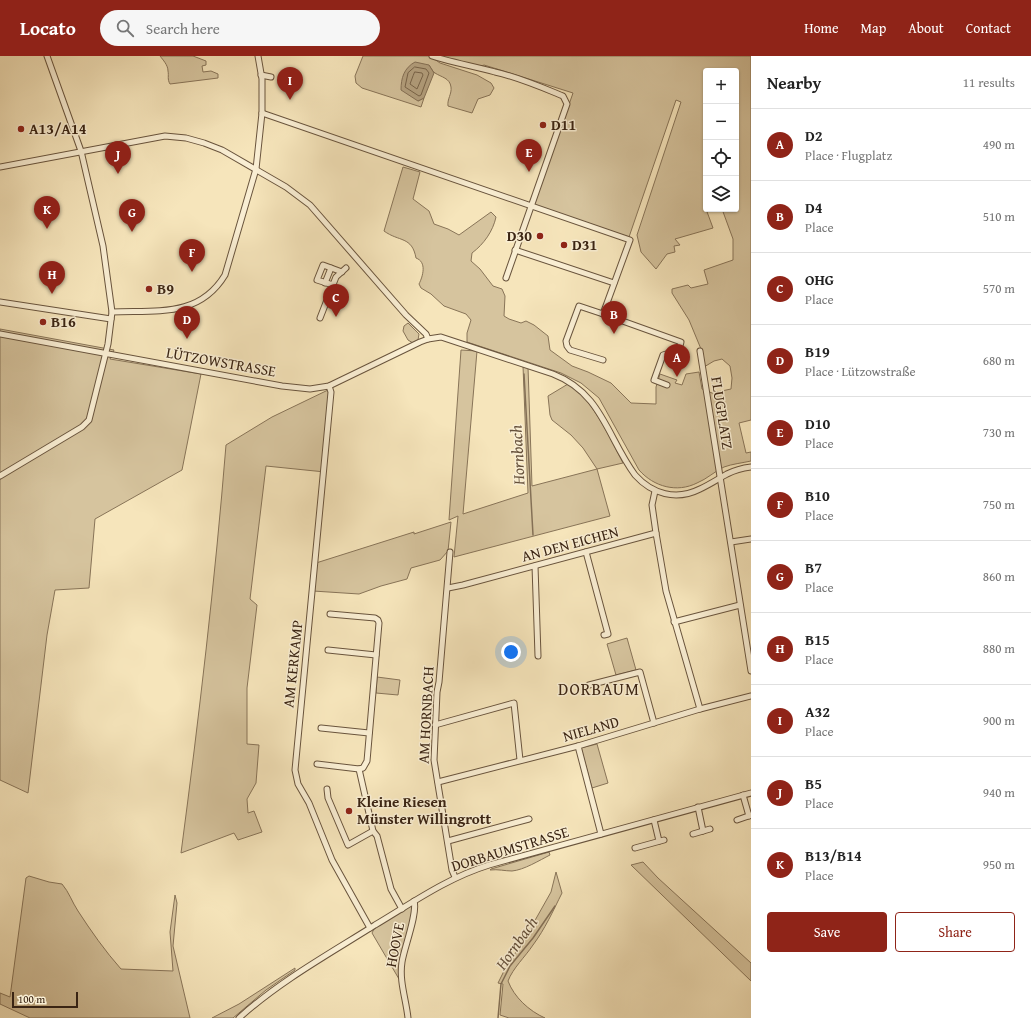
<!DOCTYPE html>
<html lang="en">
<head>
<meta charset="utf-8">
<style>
  body { margin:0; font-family:"Gentium Book Plus",serif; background:#f6f6f6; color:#222 }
  .controls { position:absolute; right:12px; top:12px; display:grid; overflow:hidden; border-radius:4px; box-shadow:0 1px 3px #0004 }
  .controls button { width:36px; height:36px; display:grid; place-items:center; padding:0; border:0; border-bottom:1px solid #e0e0e0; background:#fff; color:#222; font:20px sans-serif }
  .scale { position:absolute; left:12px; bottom:10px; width:66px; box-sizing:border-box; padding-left:4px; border:2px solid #3a2413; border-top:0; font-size:11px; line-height:14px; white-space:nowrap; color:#3a2413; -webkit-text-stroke:3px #f9eed3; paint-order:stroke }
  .you { position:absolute; left:511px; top:596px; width:14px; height:14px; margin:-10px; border:3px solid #fff; border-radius:50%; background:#1a73e8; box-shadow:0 0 0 6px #1a73e833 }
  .badge { display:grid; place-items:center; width:26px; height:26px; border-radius:50%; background:#8f2418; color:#fff; font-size:13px; font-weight:700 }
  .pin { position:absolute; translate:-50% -33px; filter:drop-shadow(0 1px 2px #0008) }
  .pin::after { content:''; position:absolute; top:21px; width:14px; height:12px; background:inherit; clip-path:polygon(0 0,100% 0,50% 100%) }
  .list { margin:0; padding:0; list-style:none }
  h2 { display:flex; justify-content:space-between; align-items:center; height:52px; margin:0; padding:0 16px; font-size:17px }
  h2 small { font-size:13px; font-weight:400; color:#767676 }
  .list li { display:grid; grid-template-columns:26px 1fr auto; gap:12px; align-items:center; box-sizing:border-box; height:72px; padding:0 16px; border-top:1px solid #e0e0e0 }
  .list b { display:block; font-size:15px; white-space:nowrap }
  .list p { margin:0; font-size:13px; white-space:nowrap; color:#767676 }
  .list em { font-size:13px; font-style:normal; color:#767676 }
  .actions { display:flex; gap:8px; padding:12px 16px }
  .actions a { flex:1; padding:9px 0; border:1px solid #8f2418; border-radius:4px; text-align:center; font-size:14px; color:#8f2418 }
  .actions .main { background:#8f2418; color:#fff }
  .icon { flex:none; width:22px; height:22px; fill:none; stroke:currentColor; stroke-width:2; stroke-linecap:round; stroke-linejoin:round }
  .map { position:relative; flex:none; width:751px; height:962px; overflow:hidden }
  header { display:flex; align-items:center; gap:24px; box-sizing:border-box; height:56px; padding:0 20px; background:#8f2418; color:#fff }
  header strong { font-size:19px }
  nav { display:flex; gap:22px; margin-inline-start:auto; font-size:14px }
  .search { width:280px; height:36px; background:#f6f6f6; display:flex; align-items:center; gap:10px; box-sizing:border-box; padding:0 14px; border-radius:22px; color:#767676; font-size:15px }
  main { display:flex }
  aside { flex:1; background:#fff }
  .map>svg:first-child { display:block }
</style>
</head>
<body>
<header>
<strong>Locato</strong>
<div class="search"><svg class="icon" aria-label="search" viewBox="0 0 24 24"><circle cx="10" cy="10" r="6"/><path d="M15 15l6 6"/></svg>Search here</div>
<nav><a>Home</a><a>Map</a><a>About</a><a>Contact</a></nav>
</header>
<main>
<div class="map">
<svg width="751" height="962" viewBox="0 0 751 962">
  <rect width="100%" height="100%" fill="#f6e5bb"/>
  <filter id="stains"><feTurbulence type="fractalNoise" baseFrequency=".005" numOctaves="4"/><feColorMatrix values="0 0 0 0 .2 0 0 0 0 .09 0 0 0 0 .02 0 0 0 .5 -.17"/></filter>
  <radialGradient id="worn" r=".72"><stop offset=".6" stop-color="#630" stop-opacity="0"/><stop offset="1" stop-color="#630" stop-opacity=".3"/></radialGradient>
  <g fill="#d6c49e" stroke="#887458">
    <path d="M 160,0 L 193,0 L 206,5 L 206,9 L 202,10 L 203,16 L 211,15 L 218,18 L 218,22 L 170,28 C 167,23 169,20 168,15 C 168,9 163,4 160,0 Z"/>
    <path d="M 363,0 L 430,0 L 440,7 L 477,19 L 491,27 L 494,32 L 490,39 L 478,43 L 472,57 L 448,50 C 447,43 452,38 451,31 C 450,22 441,21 435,17 C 433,16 431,12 429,9 L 418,45 L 424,42 L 421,51 L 362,32 L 356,27 L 355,20 Z"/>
    <path d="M 432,0 L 751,0 L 751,364 L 739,367 L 746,397 L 751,396 L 751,405 C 742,407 732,408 724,411 C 715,415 707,423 697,427 C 677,437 654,431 639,414 L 599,342 L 581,327 L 561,317 L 467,286 L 467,277 L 471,264 L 466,258 L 444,250 L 431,238 L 421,232 L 419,228 C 423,220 427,206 416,202 C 412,180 399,186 384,175 L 403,111 L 420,116 L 413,143 L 429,155 L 434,168 L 448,173 L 459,179 L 491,156 L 496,161 C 493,175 484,188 472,197 L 471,205 L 480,213 L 493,230 L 502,233 L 505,240 L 504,260 L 509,263 L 521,267 L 526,265 L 534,269 L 548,280 L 550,294 L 572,310 L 588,316 L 611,327 L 631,347 L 656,348 L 656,331 L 660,318 L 677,324 L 675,327 L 682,329 L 686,318 L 699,316 L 702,333 L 712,337 L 731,333 L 732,322 L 730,310 L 722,303 L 714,305 L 704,311 L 701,293 L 689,264 L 672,237 L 672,233 L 688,229 L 691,232 L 708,228 L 704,214 L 733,204 L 733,183 L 722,153 L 736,153 L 736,15 L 706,15 L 706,153 L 713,172 L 675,183 L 680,189 L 674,190 L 675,196 L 667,198 L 656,213 L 641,196 L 637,179 L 681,46 L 676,44 L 629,181 L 534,149 L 573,37 L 497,13 L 484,9 L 477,12 Z"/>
    <path d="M 408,267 L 419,278 L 418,284 L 413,287 L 408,284 L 403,275 L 404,270 Z"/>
    <path d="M 0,273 L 114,294 L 110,303 L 201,318 L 182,414 L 95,463 L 89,532 L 55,534 L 47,579 L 28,737 L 0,724 Z"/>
    <path d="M 461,294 L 477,295 L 463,458 L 528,437 L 523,310 L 528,311 L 532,430 L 597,413 L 583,392 L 571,379 L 552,364 L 550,359 L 548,340 L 568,328 C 590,339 612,385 623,407 L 597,413 L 610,460 L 454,501 L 458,460 L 449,464 Z"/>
    <path d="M 328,334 L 329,340 L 325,416 L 266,410 L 250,543 L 257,549 L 247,632 L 247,688 L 259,689 L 256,727 L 247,743 L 248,757 L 254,755 L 262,776 L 238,784 L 234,777 L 181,797 C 199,661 215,525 226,389 L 272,361 Z"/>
    <path d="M 451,466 L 448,495 L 440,504 L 411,512 L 407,523 L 381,530 L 359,538 L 313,535 L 316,507 L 414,476 L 414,478 Z"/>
    <path d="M 627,582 L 636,614 L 616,619 L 607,588 Z"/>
    <path d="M 377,621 L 400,624 L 398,639 L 376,637 Z"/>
    <path d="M 597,688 L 608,727 L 592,732 L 581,692 Z"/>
    <path d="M 549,796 L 550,799 C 540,804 524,814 512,815 C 505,815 498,813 490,814 L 491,813 Z"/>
    <path d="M 643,806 L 658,822 L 751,907 L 751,925 L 631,809 Z"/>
    <path d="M 556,816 L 562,837 C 553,855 545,873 533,889 C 525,901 513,912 508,925 C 514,941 529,955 545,962 L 509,962 L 500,959 L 503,928 L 498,927 L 509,905 L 520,891 L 551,836 Z"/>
    <path d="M 29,820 L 49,826 L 62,828 C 69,836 72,846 78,855 C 91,875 105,895 121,913 L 173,915 L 170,876 L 175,839 L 177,847 L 173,890 L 190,962 L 30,962 L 0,948 L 0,937 L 10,941 L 26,822 Z"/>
    <path d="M 413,848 L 416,853 L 399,923 L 372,877 L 374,873 Z"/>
    <path d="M 295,912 L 295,914 L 266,934 L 233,962 L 212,962 L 239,948 Z"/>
  </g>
  <path fill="#b6a382" stroke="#847056" d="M 415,6 L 429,9 L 434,17 L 424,42 L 418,45 L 401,34 C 401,22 404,12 415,6 Z"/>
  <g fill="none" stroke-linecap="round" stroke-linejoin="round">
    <g stroke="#78644a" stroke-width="1">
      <path d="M 415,11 L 426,13 L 429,17 L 421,39 L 419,40 L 405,31 L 408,17 Z"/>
      <path d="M 415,16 L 422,17 L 423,19 L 417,33 L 410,28 L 413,20 Z"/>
    </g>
    <g stroke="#847056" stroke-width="1.5">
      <path d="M 524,318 L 533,479"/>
      <path d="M 498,962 L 501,928 L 510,910 L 533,882 L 555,850"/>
    </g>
    <g stroke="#69543d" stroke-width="7">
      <g id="minor">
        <path d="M 432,0 C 453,7 474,10 495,16 C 518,21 541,31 563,40 L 567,48 L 506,222"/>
        <path d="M 261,19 L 271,21"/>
        <path d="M 262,57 L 630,184 L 603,258 L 579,250 L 566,285 L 567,290 L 570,294 L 603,304"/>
        <path d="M 0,111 L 165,80 L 186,82 L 204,87 L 222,94 L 286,131 L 310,149 L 406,259 L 426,278 L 428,283"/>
        <path d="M 515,194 L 614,227"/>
        <path d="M 325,227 L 331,212"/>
        <path d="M 333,229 L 317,224 L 323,209 L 342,216"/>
        <path d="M 0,246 L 111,263"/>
        <path d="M 112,256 C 156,254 199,262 225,219 L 256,113 L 262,57 L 262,23 L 258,0"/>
        <path d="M 603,258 L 681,286 L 679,294 L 663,299 L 654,324 L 667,329"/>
        <path d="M 320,262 L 336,221 L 346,212"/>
        <path d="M 0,278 L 282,330 L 310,333 L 329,330 L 420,286 L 428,283 L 441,281 L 553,318 C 602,337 607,381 635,419 C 652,438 676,445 700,433 C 709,429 718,423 727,418 C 735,414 743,412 751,411"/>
        <path d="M 700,295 L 751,615"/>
        <path d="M 329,330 L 331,336 L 328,368 L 295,714 L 298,728 L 309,747 L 332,804 L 370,872"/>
        <path d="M 0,420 L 82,371 L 89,364 L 108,288 L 112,256 L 103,190 L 81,95 L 47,0"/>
        <path d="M 656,477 L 666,535 L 700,653"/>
        <path d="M 731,486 L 751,483"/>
        <path d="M 450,496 L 439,626 L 437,636 L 434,704 L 452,814 L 455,821"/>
        <path d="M 586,496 L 608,578 L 604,579"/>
        <path d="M 535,510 L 538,600"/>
        <path d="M 448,532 L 463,529 L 656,477 L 652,449 L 655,435"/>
        <path d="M 330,558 L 375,562 L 378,564 L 379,567 L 367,705 L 363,712 L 359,713 L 373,775 L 377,780 L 391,833 L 402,853"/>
        <path d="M 674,566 L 740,549"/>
        <path d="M 328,594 L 376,599"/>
        <path d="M 589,629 L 640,616 L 654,667"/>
        <path d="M 435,669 L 514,647 L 520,704"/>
        <path d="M 321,672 L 369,677"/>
        <path d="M 578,690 L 601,778"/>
        <path d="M 317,708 L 359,713"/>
        <path d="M 438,726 L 578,690 L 700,653 L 751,640"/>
        <path d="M 327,733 L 328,742 L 348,789 L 373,775"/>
        <path d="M 743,739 L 749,760"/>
        <path d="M 698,751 L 703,775"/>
        <path d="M 654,764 L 659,785"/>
        <path d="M 737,764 L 751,759"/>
        <path d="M 693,778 L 710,773"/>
        <path d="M 448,785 L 529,763"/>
        <path d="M 635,792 L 664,784"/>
        <path d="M 239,962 C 280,925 329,898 375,869 C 412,847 447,822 489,809 L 751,737"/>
        <path d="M 408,962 C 406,943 399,925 402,906 C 404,892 418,857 414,845"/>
      </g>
    </g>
    <use href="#minor" stroke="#f9eed3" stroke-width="5"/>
  </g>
  <g fill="#8f2418" stroke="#f9eed3" stroke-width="1.5">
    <circle cx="543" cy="69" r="4"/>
    <circle cx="21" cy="73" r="4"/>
    <circle cx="540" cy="180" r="4"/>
    <circle cx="564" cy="189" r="4"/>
    <circle cx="149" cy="233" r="4"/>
    <circle cx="43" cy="266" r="4"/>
    <circle cx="349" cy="755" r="4"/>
  </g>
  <g text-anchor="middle" stroke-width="3" stroke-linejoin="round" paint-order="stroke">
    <g font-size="15" font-weight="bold" fill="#3a2413" stroke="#f9eed3" text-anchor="start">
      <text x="551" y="74">D11</text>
      <text x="29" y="78">A13/A14</text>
      <text x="532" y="185" text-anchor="end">D30</text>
      <text x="572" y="194">D31</text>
      <text x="157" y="238">B9</text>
      <text x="51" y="271">B16</text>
      <text x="357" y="751">Kleine Riesen<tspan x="357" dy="17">Münster Willingrott</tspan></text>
    </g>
    <g font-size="15" fill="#3a2413" stroke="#f9eed3">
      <text transform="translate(221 306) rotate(10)" y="5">LÜTZOWSTRASSE</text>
      <text transform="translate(722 357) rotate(81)" y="5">FLUGPLATZ</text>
      <text transform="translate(570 488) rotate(-15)" y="5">AN DEN EICHEN</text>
      <text transform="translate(293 608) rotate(-84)" y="5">AM KERKAMP</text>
      <text transform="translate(426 659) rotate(-87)" y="5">AM HORNBACH</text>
      <text transform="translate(591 673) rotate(-16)" y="5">NIELAND</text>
      <text transform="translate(510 793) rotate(-17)" y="5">DORBAUMSTRASSE</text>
      <text transform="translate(395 889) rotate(-79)" y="5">HOOVE</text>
    </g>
    <g font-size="16" font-style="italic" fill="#65503a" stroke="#f9eed3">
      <text transform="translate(517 399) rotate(-93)" y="6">Hornbach</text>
      <text transform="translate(516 887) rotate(-55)" y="6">Hornbach</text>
    </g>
    <g font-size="17" letter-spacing="1" fill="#3a2413" stroke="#f9eed3">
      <text x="599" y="639">DORBAUM</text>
    </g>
  </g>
  <rect width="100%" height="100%" filter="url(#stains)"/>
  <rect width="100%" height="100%" fill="url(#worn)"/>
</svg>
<div class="controls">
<button>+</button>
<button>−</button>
<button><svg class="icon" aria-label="locate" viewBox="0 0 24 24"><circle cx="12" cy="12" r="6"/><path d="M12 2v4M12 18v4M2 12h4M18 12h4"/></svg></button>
<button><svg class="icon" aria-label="layers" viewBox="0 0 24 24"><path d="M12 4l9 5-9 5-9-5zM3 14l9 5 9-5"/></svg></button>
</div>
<div class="scale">100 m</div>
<div class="you"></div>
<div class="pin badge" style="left:677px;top:321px">A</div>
<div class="pin badge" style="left:614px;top:278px">B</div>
<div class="pin badge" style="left:336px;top:261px">C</div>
<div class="pin badge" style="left:187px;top:283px">D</div>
<div class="pin badge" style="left:529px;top:116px">E</div>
<div class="pin badge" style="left:192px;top:216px">F</div>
<div class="pin badge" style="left:132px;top:176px">G</div>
<div class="pin badge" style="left:52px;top:238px">H</div>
<div class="pin badge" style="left:290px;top:44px">I</div>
<div class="pin badge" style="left:118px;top:118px">J</div>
<div class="pin badge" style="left:47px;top:173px">K</div>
</div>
<aside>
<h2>Nearby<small>11 results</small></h2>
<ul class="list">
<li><span class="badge">A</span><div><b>D2</b><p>Place · Flugplatz</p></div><em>490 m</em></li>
<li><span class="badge">B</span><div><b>D4</b><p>Place</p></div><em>510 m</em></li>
<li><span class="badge">C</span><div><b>OHG</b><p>Place</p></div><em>570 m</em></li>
<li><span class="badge">D</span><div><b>B19</b><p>Place · Lützowstraße</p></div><em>680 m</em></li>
<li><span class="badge">E</span><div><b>D10</b><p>Place</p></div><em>730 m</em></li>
<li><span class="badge">F</span><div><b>B10</b><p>Place</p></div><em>750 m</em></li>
<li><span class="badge">G</span><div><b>B7</b><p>Place</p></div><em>860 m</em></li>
<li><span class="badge">H</span><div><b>B15</b><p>Place</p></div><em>880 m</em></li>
<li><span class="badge">I</span><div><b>A32</b><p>Place</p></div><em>900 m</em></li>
<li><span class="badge">J</span><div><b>B5</b><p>Place</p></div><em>940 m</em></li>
<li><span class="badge">K</span><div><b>B13/B14</b><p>Place</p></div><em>950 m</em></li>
</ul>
<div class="actions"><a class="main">Save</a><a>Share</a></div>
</aside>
</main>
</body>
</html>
